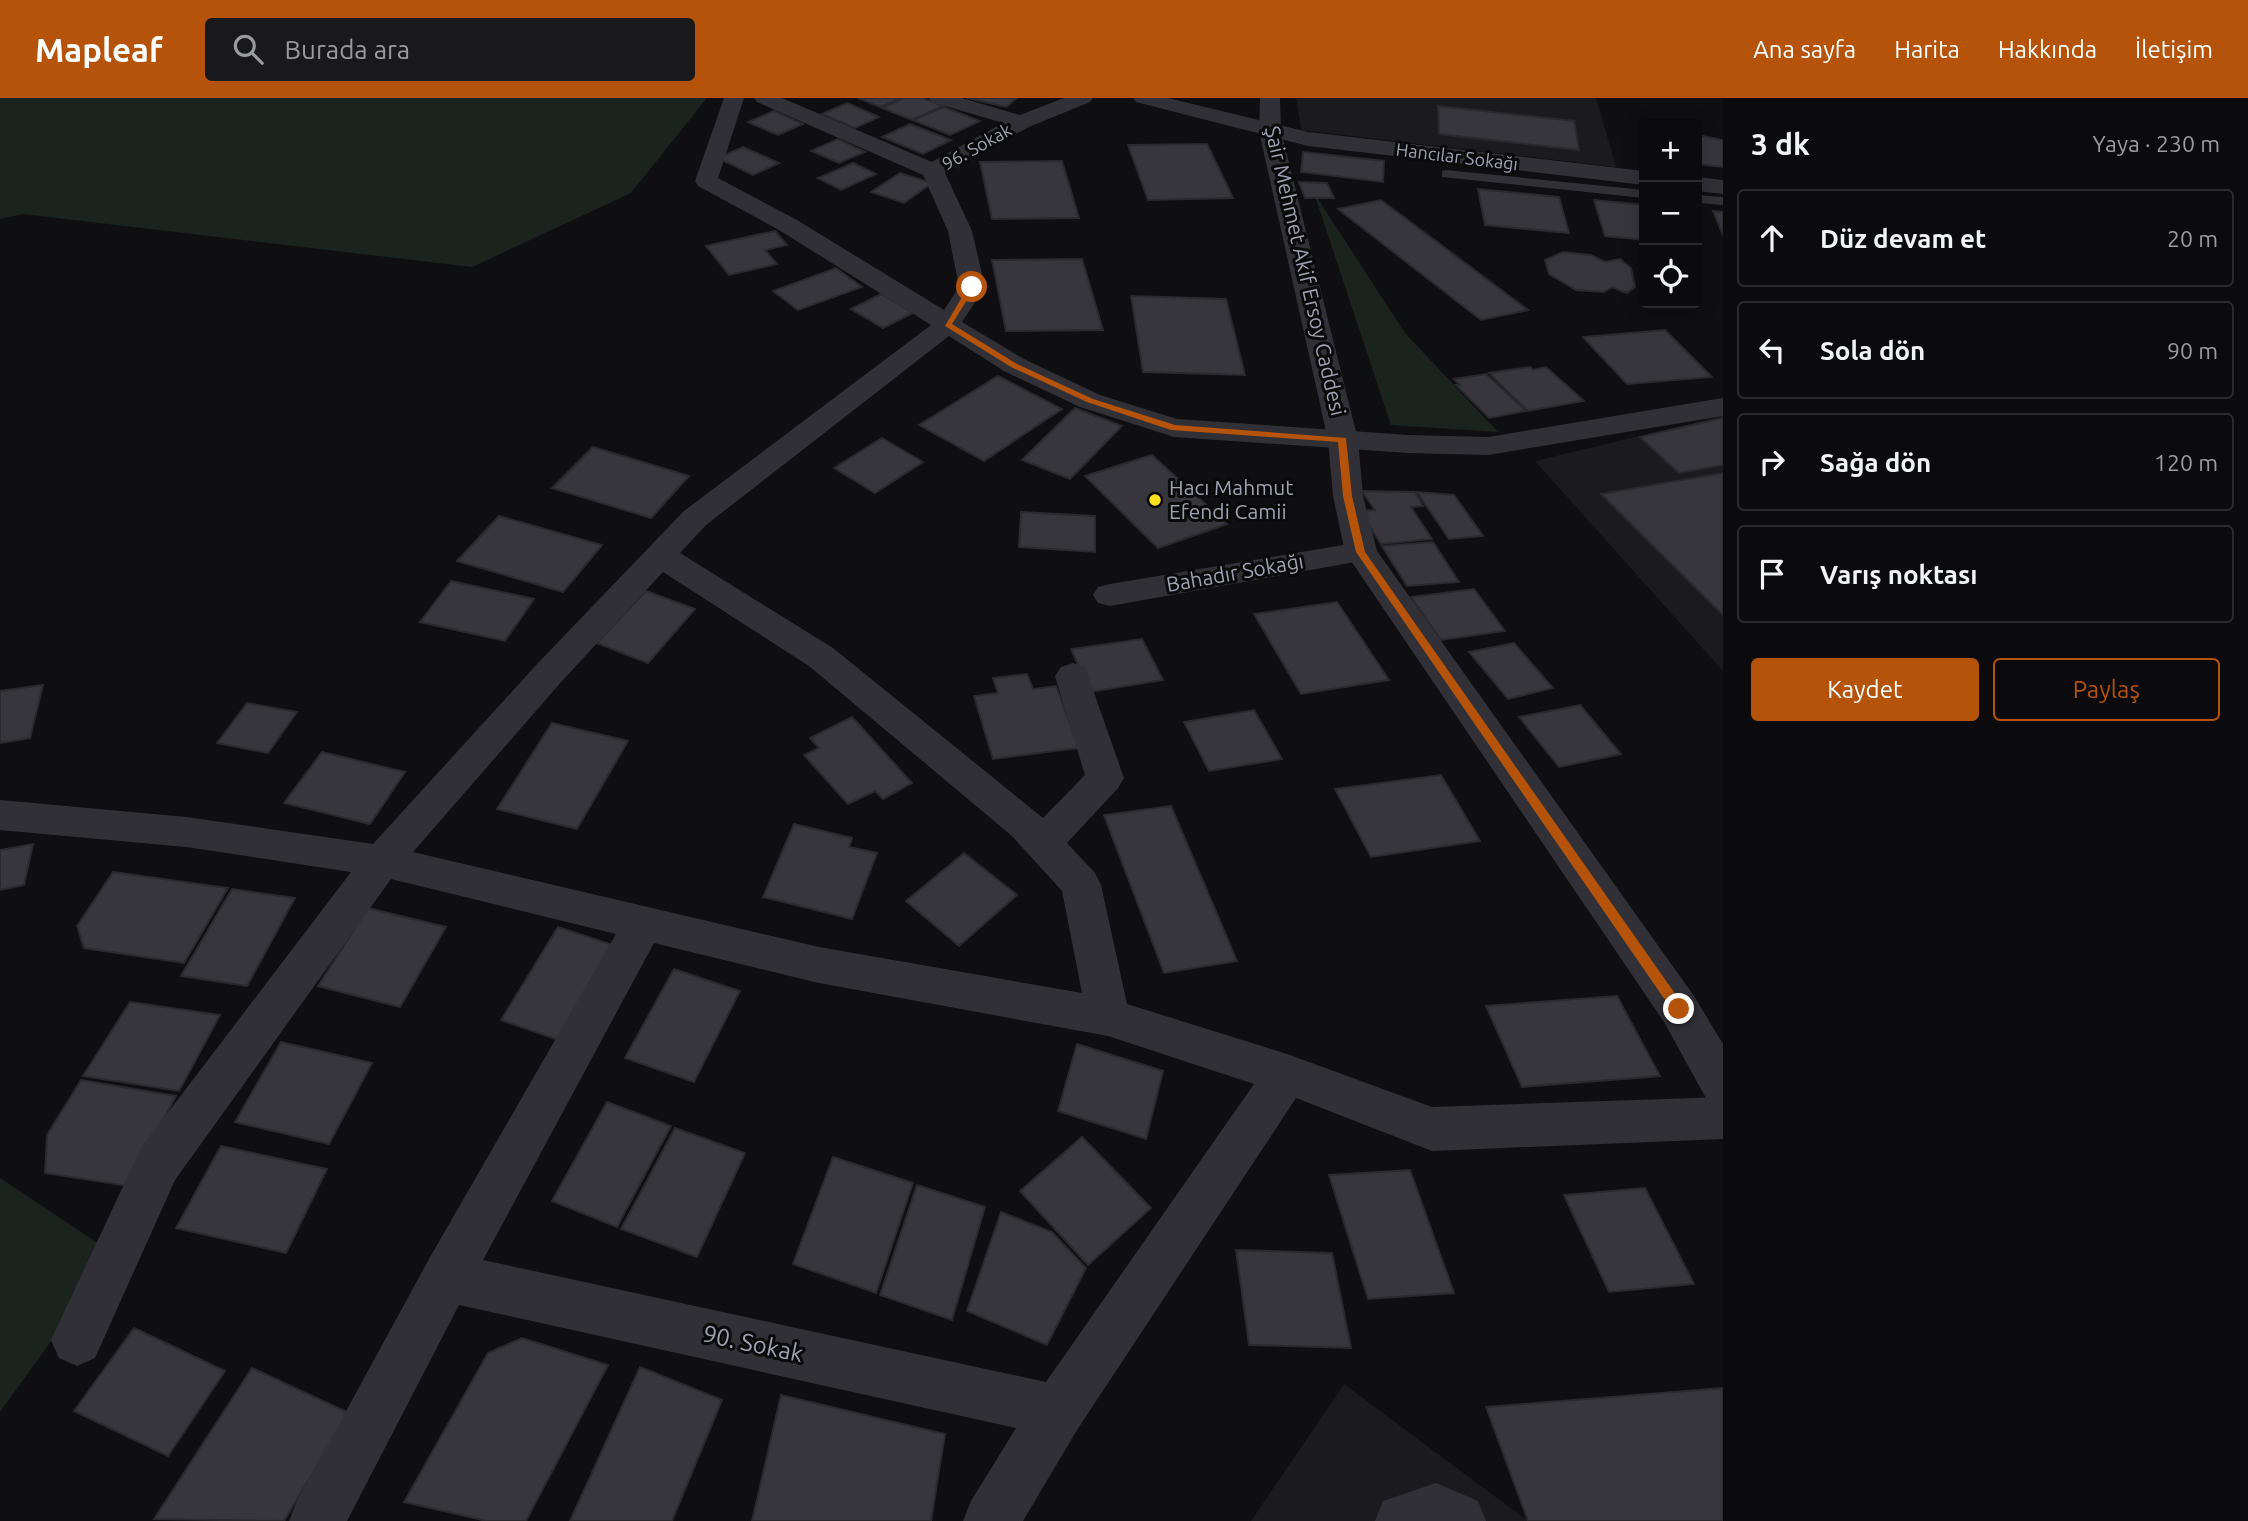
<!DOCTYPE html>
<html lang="tr">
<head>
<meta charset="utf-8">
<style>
  body { margin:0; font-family:Ubuntu,sans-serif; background:#19191b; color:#f1f3f6 }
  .controls { position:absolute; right:21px; top:21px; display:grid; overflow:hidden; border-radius:7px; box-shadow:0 4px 18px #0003 }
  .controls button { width:63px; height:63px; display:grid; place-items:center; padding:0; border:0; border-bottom:2px solid #2b2b2e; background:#0b0b0d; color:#f1f3f6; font:35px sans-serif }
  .stop { position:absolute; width:21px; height:21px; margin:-16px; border:5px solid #b45309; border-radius:50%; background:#fff }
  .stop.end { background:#b45309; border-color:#fff; box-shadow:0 2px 7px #0008 }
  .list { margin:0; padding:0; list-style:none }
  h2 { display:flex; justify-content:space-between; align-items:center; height:91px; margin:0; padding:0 28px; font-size:30px }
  h2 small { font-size:23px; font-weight:400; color:#9a9b9d }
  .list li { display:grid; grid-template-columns:46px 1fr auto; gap:21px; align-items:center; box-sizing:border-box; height:98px; margin:0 14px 14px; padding:0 14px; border:2px solid #2b2b2e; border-radius:7px }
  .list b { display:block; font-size:26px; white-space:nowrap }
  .list em { font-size:23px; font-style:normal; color:#9a9b9d }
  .actions { display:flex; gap:14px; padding:21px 28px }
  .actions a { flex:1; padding:16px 0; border:2px solid #b45309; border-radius:7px; text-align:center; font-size:24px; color:#b45309 }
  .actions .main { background:#b45309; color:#fff }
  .icon { flex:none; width:38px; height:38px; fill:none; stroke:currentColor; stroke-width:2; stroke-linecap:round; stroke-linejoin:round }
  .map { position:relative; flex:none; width:1723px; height:1423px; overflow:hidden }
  header { display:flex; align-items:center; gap:42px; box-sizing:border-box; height:98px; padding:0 35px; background:#b45309; color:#fff }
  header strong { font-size:33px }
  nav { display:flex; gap:38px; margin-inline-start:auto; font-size:24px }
  .search { width:490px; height:63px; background:#19191b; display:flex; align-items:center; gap:18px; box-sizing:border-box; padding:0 24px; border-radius:7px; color:#9a9b9d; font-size:26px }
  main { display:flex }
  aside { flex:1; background:#0b0b0d }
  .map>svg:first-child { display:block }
</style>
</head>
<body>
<header>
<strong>Mapleaf</strong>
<div class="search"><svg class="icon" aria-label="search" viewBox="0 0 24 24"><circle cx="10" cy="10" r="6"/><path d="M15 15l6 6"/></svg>Burada ara</div>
<nav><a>Ana sayfa</a><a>Harita</a><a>Hakkında</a><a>İletişim</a></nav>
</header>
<main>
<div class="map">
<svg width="1723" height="1423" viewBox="0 0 1723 1423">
  <rect width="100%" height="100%" fill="#0f0f11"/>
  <g fill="#1b1b1e">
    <path d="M 1296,0 L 1596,0 L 1616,69 L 1301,32 Z"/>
    <path d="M 1723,318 L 1723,573 L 1535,363 Z"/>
    <path d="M 1344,1286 L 1528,1423 L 1251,1423 Z"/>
  </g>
  <g fill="#1b231e">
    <path d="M 0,0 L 707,0 L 631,95 L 472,169 L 23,116 L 0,121 Z"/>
    <path d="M 1314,95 L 1405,235 L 1498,334 L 1391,327 Z"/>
    <path d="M 0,1080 L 114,1156 L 0,1314 Z"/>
  </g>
  <g fill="#37363c" stroke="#2a292d" stroke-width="2">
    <path d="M 858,0 L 901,0 L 880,9 Z"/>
    <path d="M 904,0 L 923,0 L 943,8 L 912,22 L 882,10 Z"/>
    <path d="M 967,0 L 1017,0 L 1006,9 Z"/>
    <path d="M 847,5 L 879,19 L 855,30 L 822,16 Z"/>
    <path d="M 1438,8 L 1574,23 L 1579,52 L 1439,36 Z"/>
    <path d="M 944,9 L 980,23 L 950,37 L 913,22 Z"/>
    <path d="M 774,13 L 803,26 L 778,37 L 748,24 Z"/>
    <path d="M 910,26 L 951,42 L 923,56 L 882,39 Z"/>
    <path d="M 1697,37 L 1723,42 L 1723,69 L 1697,66 Z"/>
    <path d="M 838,41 L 865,54 L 839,65 L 811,53 Z"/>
    <path d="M 1207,46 L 1233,100 L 1148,102 L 1128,47 Z"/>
    <path d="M 743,49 L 779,65 L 753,77 L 718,60 Z"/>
    <path d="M 1303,54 L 1384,63 L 1383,84 L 1301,74 Z"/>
    <path d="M 1062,63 L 1079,120 L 992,121 L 980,64 Z"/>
    <path d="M 853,65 L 876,76 L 841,92 L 818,80 Z"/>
    <path d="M 900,75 L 932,85 L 904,105 L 871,94 Z"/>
    <path d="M 1299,84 L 1327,85 L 1334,100 L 1305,100 Z"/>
    <path d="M 1478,91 L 1559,99 L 1569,135 L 1485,127 Z"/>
    <path d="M 1381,102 L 1528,212 L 1481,222 L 1338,111 Z"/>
    <path d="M 1594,102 L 1644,107 L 1644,142 L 1605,138 Z"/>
    <path d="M 1713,113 L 1723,114 L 1723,137 Z"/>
    <path d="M 775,133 L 787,147 L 765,152 L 777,166 L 729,177 L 706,148 Z"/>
    <path d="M 1563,154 L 1591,157 L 1605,164 L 1620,161 L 1631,170 L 1635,189 L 1627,195 L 1612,189 L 1604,194 L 1576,192 L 1549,176 L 1545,162 Z"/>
    <path d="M 1082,161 L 1103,232 L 1006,233 L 992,162 Z"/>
    <path d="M 836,170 L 862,189 L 798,212 L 773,193 Z"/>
    <path d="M 881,196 L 913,215 L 883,230 L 851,211 Z"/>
    <path d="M 1131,198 L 1226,201 L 1245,277 L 1143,274 Z"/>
    <path d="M 1665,232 L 1712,279 L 1627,286 L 1583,239 Z"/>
    <path d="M 1530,269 L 1533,272 L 1546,269 L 1584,303 L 1528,313 L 1489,275 Z"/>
    <path d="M 1486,276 L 1526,313 L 1489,320 L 1456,287 L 1460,287 L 1454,281 Z"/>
    <path d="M 998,278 L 1062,311 L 984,363 L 919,327 Z"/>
    <path d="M 1075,310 L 1122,328 L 1070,381 L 1022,362 Z"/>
    <path d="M 1723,320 L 1723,367 L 1679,375 L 1640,339 Z"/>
    <path d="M 882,340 L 923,364 L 875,395 L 834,370 Z"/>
    <path d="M 593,349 L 689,378 L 651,420 L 552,390 Z"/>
    <path d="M 1152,357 L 1227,426 L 1158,450 L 1085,378 Z"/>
    <path d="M 1723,375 L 1723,517 L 1601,396 Z"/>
    <path d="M 1362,393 L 1415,394 L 1423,408 L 1411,409 L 1432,441 L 1381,446 L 1360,413 L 1375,412 Z"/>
    <path d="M 1417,394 L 1454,397 L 1483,438 L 1449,441 Z"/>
    <path d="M 1021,414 L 1095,418 L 1095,454 L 1019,449 Z"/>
    <path d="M 499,418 L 602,447 L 563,494 L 457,463 Z"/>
    <path d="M 1433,444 L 1459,484 L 1407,488 L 1382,448 Z"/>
    <path d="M 451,483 L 534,501 L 505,543 L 420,524 Z"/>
    <path d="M 1474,491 L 1505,533 L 1441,542 L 1411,499 Z"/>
    <path d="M 646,493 L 695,511 L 648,565 L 597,545 Z"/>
    <path d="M 1337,504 L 1389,582 L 1301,596 L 1254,516 Z"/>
    <path d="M 1142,541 L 1163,582 L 1090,594 L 1071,551 Z"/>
    <path d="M 1514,545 L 1553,590 L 1508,601 L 1469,554 Z"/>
    <path d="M 1027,576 L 1033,591 L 1056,588 L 1079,650 L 993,661 L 974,598 L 998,595 L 993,580 Z"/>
    <path d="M 43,587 L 30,640 L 0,645 L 0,593 Z"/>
    <path d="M 247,605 L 297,614 L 268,655 L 217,645 Z"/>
    <path d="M 1580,607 L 1621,656 L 1559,669 L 1519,619 Z"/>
    <path d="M 1254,612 L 1282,661 L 1209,673 L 1184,624 Z"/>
    <path d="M 852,619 L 912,685 L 883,701 L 875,693 L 848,706 L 804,657 L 819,650 L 810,640 Z"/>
    <path d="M 552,625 L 628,643 L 577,731 L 497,711 Z"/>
    <path d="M 322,654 L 405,674 L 370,726 L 284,705 Z"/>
    <path d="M 1441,677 L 1480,743 L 1371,759 L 1335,691 Z"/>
    <path d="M 1171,708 L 1237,863 L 1164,875 L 1104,717 Z"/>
    <path d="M 794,726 L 852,740 L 849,749 L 877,755 L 852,821 L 763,799 Z"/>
    <path d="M 33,746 L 24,787 L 0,792 L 0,752 Z"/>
    <path d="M 964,755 L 1017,797 L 959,848 L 906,803 Z"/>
    <path d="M 113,774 L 228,790 L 184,865 L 84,850 L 77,828 Z"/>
    <path d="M 232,791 L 295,800 L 247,888 L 181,878 Z"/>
    <path d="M 368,810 L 446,829 L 400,909 L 318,888 Z"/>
    <path d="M 558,829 L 622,850 L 567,945 L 501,922 Z"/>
    <path d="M 674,871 L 740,893 L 694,984 L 625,960 Z"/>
    <path d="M 1617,898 L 1660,978 L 1522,989 L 1486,908 Z"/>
    <path d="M 130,904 L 220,917 L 179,993 L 83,978 Z"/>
    <path d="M 281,944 L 372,965 L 329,1046 L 235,1024 Z"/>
    <path d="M 1077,946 L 1163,973 L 1146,1041 L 1058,1013 Z"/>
    <path d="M 81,982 L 176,998 L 128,1088 L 45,1075 L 47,1037 Z"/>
    <path d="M 607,1004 L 671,1028 L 617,1129 L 552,1103 Z"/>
    <path d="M 675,1030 L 745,1055 L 697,1159 L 621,1131 Z"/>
    <path d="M 1082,1039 L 1151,1110 L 1088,1167 L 1020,1093 Z"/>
    <path d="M 221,1048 L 327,1071 L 286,1155 L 176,1130 Z"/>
    <path d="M 833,1059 L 913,1085 L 876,1195 L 793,1166 Z"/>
    <path d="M 1410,1072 L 1454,1195 L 1368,1201 L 1329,1077 Z"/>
    <path d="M 917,1087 L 985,1109 L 952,1222 L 880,1197 Z"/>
    <path d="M 1645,1090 L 1694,1186 L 1609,1194 L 1564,1097 Z"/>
    <path d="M 1001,1114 L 1052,1134 L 1086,1170 L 1047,1247 L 967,1213 Z"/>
    <path d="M 1236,1152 L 1332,1155 L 1351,1250 L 1249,1247 Z"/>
    <path d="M 134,1230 L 225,1273 L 168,1358 L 74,1313 Z"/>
    <path d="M 522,1240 L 608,1267 L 526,1423 L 487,1423 L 404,1404 L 488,1255 Z"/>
    <path d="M 640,1269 L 722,1302 L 672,1423 L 570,1423 Z"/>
    <path d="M 252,1270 L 349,1315 L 284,1423 L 154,1421 Z"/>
    <path d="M 1723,1290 L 1723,1423 L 1528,1423 L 1486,1309 Z"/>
    <path d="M 781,1297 L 945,1336 L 931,1423 L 752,1423 Z"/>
  </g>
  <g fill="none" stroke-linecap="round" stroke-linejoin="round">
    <g fill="#303036" fill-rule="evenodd">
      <path d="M 1446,72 L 1644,92 L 1644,100 L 1442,79 L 1442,73 Z"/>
      <path d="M 1697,97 L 1723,99 L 1723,107 L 1697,105 Z"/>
    </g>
    <g fill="#303036" fill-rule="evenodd">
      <path d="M 724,0 L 744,0 L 718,80 L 797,122 L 944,212 L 959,189 L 948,133 L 923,77 L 757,4 L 754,0 L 782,0 L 932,64 L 1003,25 L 932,4 L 929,0 L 962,0 L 1020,17 L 1064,0 L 1093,0 L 1090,4 L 1029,29 L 945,75 L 972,133 L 985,189 L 962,224 L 1024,261 L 1100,297 L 1177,321 L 1408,337 L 1488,339 L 1723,300 L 1723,318 L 1488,357 L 1408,355 L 1174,339 L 1080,309 L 1004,273 L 949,238 L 706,427 L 680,455 L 833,550 L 1043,720 L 1085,677 L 1055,578 L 1061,569 L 1073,565 L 1085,569 L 1124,680 L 1118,690 L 1067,745 L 1095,775 L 1101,787 L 1127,906 L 1287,956 L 1432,1009 L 1723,999 L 1723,1041 L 1432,1053 L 1296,1000 L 1077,1332 L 1023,1423 L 963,1423 L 971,1403 L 1016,1330 L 459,1207 L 347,1423 L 289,1423 L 297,1403 L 429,1161 L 616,836 L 391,781 L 175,1082 L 95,1260 L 77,1268 L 59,1260 L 51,1242 L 141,1050 L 351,774 L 186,749 L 0,732 L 0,702 L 186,719 L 373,746 L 538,565 L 684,413 L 931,227 L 779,132 L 698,88 L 695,83 ZM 663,474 L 809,568 L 1012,738 L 1062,793 L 1082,895 L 819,849 L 413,754 L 562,583 ZM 654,845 L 819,885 L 1108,938 L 1254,986 L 1046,1284 L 483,1162 Z"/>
      <path d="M 1133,0 L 1168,0 L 1308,34 L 1644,73 L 1644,87 L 1308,48 L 1136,4 Z"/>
      <path d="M 1697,79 L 1723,82 L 1723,96 L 1697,93 Z"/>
      <path d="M 1361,444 L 1372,447 L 1377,454 L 1372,461 L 1110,508 L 1098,505 L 1093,497 L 1098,489 L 1110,486 Z"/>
      <path d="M 1436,1385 L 1478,1403 L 1486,1423 L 1375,1423 L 1383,1403 Z"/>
    </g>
    <path fill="#303036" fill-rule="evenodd" d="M 1260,0 L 1280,0 L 1281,33 L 1358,342 L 1363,398 L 1377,453 L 1694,898 L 1723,946 L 1723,1008 L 1707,1002 L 1664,924 L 1345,454 L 1333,398 L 1328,342 L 1259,33 Z"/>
  </g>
  <path fill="#b45309" d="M 969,187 L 975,189 L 952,226 L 1017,266 L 1093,301 L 1175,327 L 1346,340 L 1352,398 L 1365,454 L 1683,907 L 1683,915 L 1674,915 L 1356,454 L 1343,398 L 1338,344 L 1171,332 L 1087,304 L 1011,269 L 945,228 Z"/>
  <circle fill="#fae21e" stroke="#0a0a0b" stroke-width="2.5" cx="1155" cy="402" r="7"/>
  <g text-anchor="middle" stroke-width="6" stroke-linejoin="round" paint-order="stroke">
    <g font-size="18" fill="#9fa1b2" stroke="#0a0a0b">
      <text transform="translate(977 49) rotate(-29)" y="6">96. Sokak</text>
      <text transform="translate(1457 59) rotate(7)" y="6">Hancılar Sokağı</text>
    </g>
    <g font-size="21" fill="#9fa1b2" stroke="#0a0a0b">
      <text transform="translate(1305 173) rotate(77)" y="7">Şair Mehmet Akif Ersoy Caddesi</text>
      <text transform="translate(1235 475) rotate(-10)" y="7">Bahadır Sokağı</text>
    </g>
    <g font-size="21" fill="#9fa1b2" stroke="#0a0a0b" text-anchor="start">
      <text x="1169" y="397">Hacı Mahmut<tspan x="1169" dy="24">Efendi Camii</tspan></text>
    </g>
    <g font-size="24" fill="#9fa1b2" stroke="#0a0a0b">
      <text transform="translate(753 1246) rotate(12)" y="8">90. Sokak</text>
    </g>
  </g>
</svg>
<div class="controls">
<button>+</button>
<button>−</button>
<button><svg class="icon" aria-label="locate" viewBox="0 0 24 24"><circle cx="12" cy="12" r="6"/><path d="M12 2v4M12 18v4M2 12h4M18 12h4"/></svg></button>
</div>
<div class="stop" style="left:972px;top:189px"></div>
<div class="stop end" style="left:1679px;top:911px"></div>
</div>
<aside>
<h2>3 dk<small>Yaya · 230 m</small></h2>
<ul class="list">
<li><svg class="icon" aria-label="ahead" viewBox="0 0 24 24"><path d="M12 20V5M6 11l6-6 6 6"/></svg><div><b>Düz devam et</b></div><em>20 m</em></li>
<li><svg class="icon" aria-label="left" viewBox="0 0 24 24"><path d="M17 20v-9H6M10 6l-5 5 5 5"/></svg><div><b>Sola dön</b></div><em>90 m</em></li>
<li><svg class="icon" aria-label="right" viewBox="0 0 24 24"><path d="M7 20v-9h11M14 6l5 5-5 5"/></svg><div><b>Sağa dön</b></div><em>120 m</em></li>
<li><svg class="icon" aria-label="arrive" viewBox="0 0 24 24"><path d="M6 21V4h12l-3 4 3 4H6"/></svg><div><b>Varış noktası</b></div></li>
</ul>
<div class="actions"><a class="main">Kaydet</a><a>Paylaş</a></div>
</aside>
</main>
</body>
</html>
